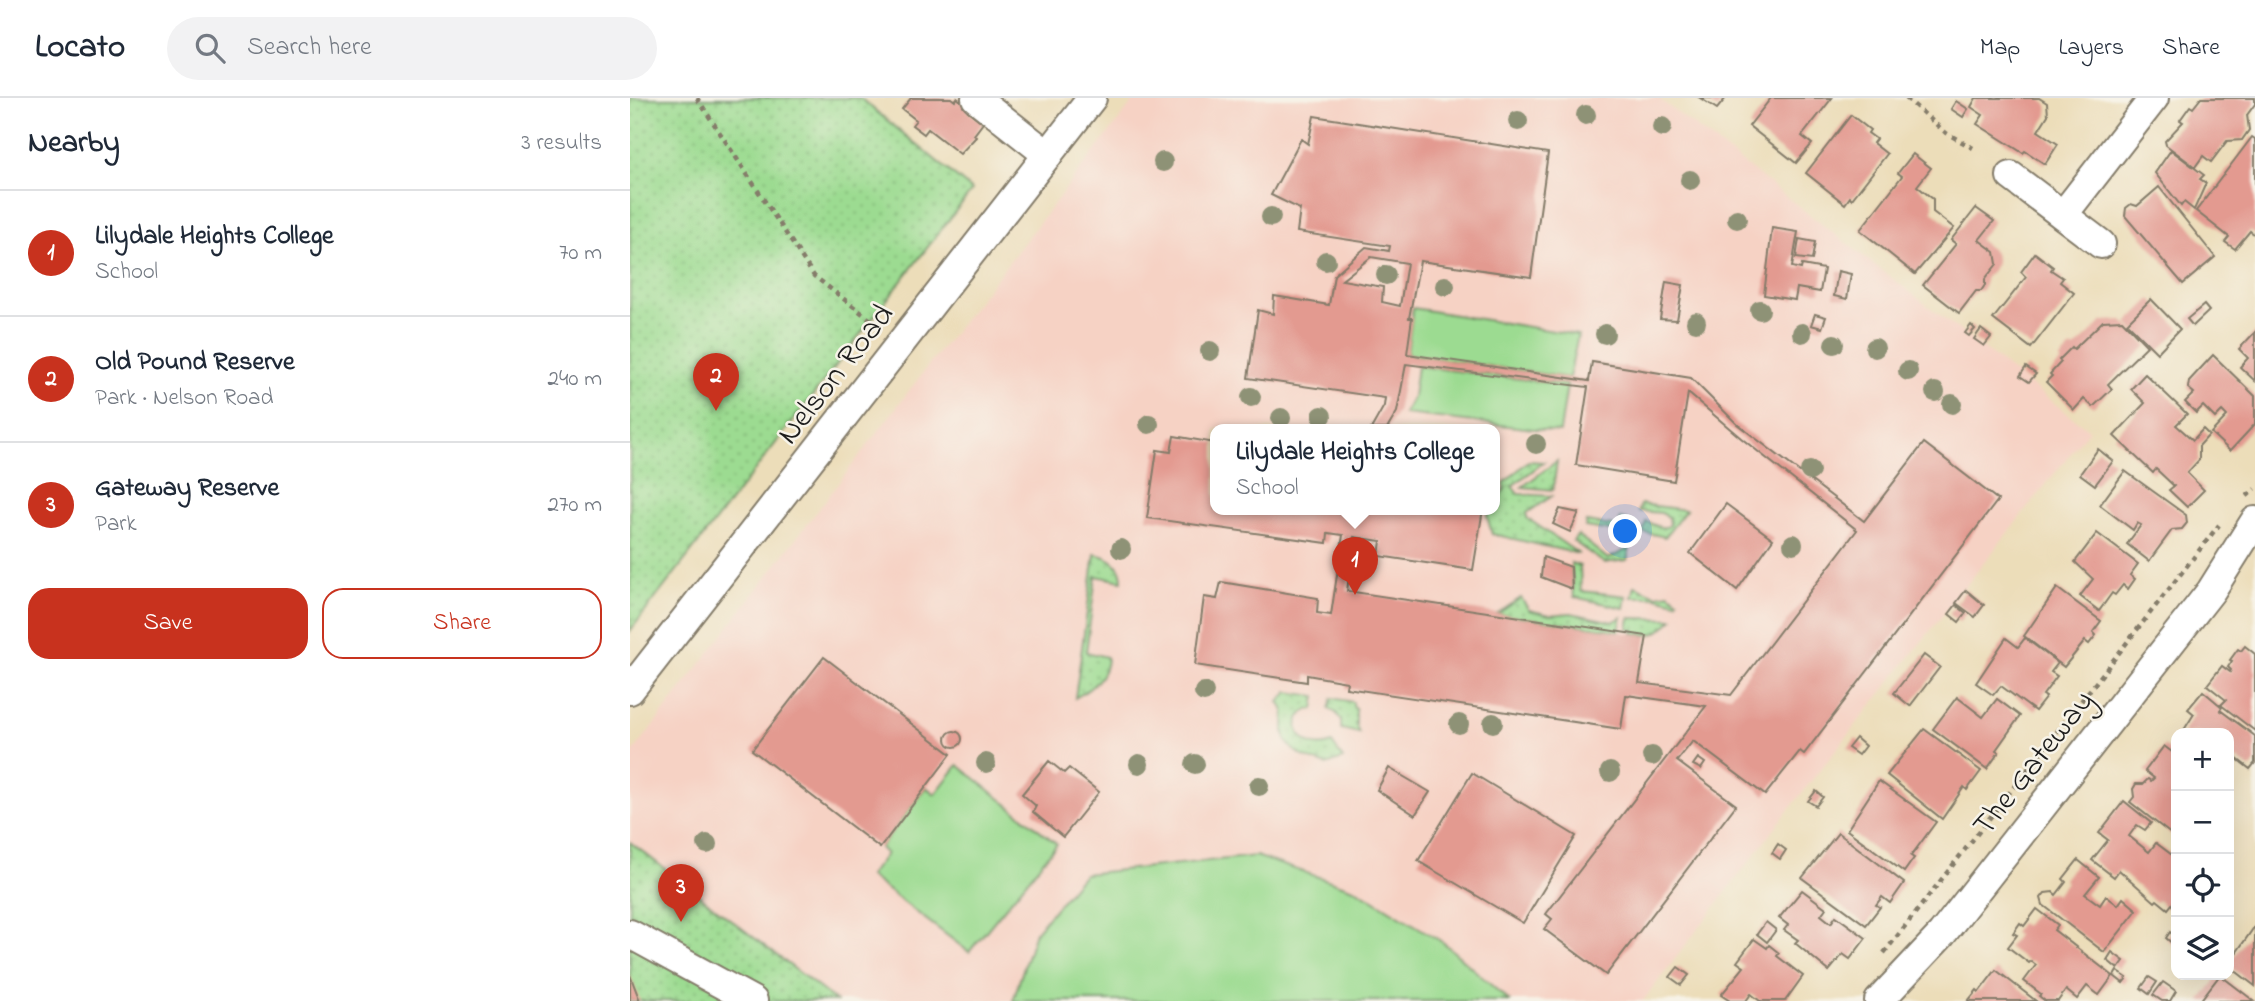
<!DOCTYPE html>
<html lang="en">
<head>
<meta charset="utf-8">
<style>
  body { margin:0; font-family:"Indie Flower",sans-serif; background:#f2f2f3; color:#1f2937 }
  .controls { position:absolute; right:21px; bottom:21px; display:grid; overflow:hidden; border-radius:14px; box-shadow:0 7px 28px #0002 }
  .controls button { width:63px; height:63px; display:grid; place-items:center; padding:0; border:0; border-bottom:2px solid #e0e1e3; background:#fff; color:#1f2937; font:35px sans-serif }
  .you { position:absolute; left:996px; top:434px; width:24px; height:24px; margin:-18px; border:5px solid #fff; border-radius:50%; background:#1a73e8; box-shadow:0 0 0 10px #1a73e833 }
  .badge { display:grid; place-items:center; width:46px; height:46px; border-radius:50%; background:#c8321e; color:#fff; font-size:23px; font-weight:700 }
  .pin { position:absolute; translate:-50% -58px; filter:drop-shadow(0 2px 4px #0008) }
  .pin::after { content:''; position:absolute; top:37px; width:24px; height:21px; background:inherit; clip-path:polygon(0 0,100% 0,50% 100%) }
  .popup { position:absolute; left:580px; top:326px; width:290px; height:91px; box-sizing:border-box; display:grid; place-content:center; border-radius:14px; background:#fff; filter:drop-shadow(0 2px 5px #0005); font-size:23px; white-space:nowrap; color:#747a83 }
  .popup b { font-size:26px; color:#1f2937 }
  .popup::after { content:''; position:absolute; left:50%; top:100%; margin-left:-14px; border:14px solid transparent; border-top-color:#fff }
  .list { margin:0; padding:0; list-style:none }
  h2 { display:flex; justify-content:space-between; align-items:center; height:91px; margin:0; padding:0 28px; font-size:30px }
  h2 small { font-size:23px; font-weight:400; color:#747a83 }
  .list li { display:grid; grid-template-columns:46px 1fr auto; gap:21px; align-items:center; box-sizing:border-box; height:126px; padding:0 28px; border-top:2px solid #e0e1e3 }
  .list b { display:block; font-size:26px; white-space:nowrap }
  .list p { margin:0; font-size:23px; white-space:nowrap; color:#747a83 }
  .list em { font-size:23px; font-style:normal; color:#747a83 }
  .actions { display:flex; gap:14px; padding:21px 28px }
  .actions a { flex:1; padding:16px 0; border:2px solid #c8321e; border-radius:21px; text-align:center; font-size:24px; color:#c8321e }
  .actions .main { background:#c8321e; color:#fff }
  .icon { flex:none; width:38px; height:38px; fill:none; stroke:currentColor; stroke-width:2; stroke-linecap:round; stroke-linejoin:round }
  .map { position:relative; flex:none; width:1625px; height:903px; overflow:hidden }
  header { display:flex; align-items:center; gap:42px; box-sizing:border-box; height:98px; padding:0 35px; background:#fff; border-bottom:2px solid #e0e1e3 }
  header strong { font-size:33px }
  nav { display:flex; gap:38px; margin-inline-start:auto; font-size:24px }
  .search { width:490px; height:63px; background:#f2f2f3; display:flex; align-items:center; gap:18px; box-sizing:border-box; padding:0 24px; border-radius:38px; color:#747a83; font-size:26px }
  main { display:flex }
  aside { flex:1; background:#fff }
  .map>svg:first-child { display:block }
</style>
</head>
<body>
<header>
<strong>Locato</strong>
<div class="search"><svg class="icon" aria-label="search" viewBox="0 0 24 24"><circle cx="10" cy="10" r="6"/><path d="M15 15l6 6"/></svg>Search here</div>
<nav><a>Map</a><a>Layers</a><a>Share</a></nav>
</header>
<main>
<aside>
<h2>Nearby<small>3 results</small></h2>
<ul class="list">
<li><span class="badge">1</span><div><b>Lilydale Heights College</b><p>School</p></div><em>70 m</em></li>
<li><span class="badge">2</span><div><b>Old Pound Reserve</b><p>Park · Nelson Road</p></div><em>240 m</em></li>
<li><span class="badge">3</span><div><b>Gateway Reserve</b><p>Park</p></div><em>270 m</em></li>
</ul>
<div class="actions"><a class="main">Save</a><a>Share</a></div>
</aside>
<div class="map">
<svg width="1625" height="903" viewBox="0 0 1625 903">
  <defs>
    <pattern id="green-dots" width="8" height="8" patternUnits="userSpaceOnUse" patternTransform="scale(1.75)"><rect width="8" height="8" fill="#9cdb91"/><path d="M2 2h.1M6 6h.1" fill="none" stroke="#86bb7c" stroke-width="1.8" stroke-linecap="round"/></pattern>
  </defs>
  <rect width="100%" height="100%" fill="#f7f3e8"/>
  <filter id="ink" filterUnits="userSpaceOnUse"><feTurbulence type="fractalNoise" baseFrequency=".0143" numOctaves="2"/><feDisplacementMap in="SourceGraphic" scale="14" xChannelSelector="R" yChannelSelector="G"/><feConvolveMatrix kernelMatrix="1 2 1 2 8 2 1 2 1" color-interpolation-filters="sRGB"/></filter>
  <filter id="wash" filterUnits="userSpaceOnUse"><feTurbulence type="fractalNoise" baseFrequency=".00686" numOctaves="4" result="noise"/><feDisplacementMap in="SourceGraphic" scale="28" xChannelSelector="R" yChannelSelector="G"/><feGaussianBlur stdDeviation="1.57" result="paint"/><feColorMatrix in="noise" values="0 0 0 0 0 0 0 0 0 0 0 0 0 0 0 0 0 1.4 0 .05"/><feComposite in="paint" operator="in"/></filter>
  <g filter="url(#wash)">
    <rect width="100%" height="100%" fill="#ecddb9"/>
    <path fill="#f6d2c4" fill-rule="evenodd" d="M 506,0 L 1028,0 L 1459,332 L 1157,714 L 1013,903 L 206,903 L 0,744 L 0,658 L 298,268 ZM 585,331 L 865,331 L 865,411 L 585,411 Z"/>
    <g fill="url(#green-dots)" stroke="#5c7c56" stroke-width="2">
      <path d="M 0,0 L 230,0 L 342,92 L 0,533 Z"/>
      <path d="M 898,363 L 914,364 L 882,388 L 888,396 L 922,398 L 897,415 L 897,420 L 949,456 L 862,436 L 857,418 L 862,411 L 865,411 L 865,406 L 875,391 L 874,385 Z"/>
      <path d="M 927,363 L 923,392 L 892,389 Z"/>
      <path d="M 1011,406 L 1056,412 L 1035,439 L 1013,434 L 1016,424 C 1025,426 1031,433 1040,427 L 1039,419 L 1031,415 L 1009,413 Z"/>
      <path d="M 991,421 L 1000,423 L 1001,436 L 955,429 L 956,424 L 988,429 Z"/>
      <path d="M 948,437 L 978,461 L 1000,450 L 997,462 L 974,465 L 943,443 Z"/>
      <path d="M 465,456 C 480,459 492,466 492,483 L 466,478 L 456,554 L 477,559 C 477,579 461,591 445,600 Z"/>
      <path d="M 941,465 L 950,468 L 951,493 L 996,498 L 994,510 L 944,499 Z"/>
      <path d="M 1005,488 L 1026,497 L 1039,495 L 1048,502 L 1046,504 L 1026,499 L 1002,499 Z"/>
      <path d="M 891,500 L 899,512 L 920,517 L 941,515 L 983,524 L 992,519 L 989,533 L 867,516 Z"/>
      <path d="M 1000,520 L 1043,521 C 1029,535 1023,540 1003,535 L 1004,532 L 998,531 Z"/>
      <path d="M 658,594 L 686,598 L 684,611 L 677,612 C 654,628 676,656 702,645 L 713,661 L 697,667 C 678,661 654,654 654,631 C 654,617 657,616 649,604 Z"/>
      <path d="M 702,600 L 723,604 L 723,608 L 726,611 L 726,627 L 729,635 L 711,631 L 711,622 L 706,615 L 699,611 Z"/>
      <path d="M 0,744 L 206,903 L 0,903 Z"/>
    </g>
    <g fill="#9cdb91" stroke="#5c7c56" stroke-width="2">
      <path d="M 783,210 L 948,237 L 939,280 L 777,256 Z"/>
      <path d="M 787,268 L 937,287 L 930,334 L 774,316 L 783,299 Z"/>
      <path d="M 328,667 L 427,746 L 339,854 L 239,778 L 256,756 L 250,750 L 296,689 L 305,696 Z"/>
      <path d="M 626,758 L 727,792 L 814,845 L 879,903 L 383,903 L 405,834 L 454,776 Z"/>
    </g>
    <g id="blocks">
      <g fill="#e39a90" fill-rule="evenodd">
        <path d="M 281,0 L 321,0 L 325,3 L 327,0 L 340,10 L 338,13 L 353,25 L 344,37 L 346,39 L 330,56 L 298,31 L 294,36 L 282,27 L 286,22 L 272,11 Z"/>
        <path d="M 1070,0 L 1096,0 L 1087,11 Z"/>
        <path d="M 1141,0 L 1202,0 L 1172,38 L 1182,46 L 1166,65 L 1119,28 Z"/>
        <path d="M 1346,0 L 1409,0 L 1417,5 L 1418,17 L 1408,33 L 1428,46 L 1415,66 L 1395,53 L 1393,55 L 1347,26 L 1353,17 L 1341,9 Z"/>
        <path d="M 1571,0 L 1625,0 L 1625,6 L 1617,17 L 1619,32 L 1612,42 L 1597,43 L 1581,64 L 1573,58 L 1565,69 L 1536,47 L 1535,43 L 1553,24 L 1550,22 L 1560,8 L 1563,10 Z"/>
        <path d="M 1326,3 L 1338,11 L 1333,19 L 1321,11 Z"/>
        <path d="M 1221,17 L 1240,32 L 1238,35 L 1246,41 L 1243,45 L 1257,56 L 1222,101 L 1220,99 L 1215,106 L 1176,75 Z"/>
        <path d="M 684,18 L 918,55 L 901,179 L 790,163 L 779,220 L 782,220 L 777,256 L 959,283 L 962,264 L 1061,280 L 1107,326 L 1234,423 L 1294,345 L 1368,402 L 1174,656 L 1170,653 L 1135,697 L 1063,643 L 1047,663 L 1106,707 L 976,877 L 914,831 L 922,821 L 916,816 L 1076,608 L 996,597 L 991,631 L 716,590 L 717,584 L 677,577 L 677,584 L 565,567 L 574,499 L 587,501 L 591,484 L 688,500 L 687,515 L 701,517 L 713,437 L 698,435 L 697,445 L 517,420 L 527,352 L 541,354 L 544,338 L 585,345 L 585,411 L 853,411 L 843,472 L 749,458 L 751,443 L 724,439 L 717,493 L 1017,538 L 1009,585 L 1101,597 L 1227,432 L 1111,340 L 1058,295 L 1044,383 L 946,367 L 958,289 L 776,266 L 767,314 L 757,331 L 741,331 L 754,308 L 755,300 L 618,280 L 628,212 L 643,216 L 644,198 L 699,207 L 704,177 L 736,149 L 759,153 L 760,148 L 667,134 L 670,111 L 641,97 L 671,41 L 678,46 ZM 741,159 L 777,165 L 770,208 L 752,204 L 753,189 L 712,182 Z"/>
        <path d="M 1622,39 L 1625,41 L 1625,137 L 1620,133 L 1605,151 L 1595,144 L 1599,139 L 1566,113 Z"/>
        <path d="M 1541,52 L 1574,77 L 1570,81 L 1576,85 L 1564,112 L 1554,104 L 1551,108 L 1525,75 Z"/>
        <path d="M 1283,56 L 1301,70 L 1287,88 L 1303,101 L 1303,114 L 1324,130 L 1285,176 L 1230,132 L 1272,78 L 1268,75 Z"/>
        <path d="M 1529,89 L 1585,159 L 1553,186 L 1495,118 L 1496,110 L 1501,106 L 1507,108 Z"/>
        <path d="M 1346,110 L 1364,123 L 1349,142 L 1365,154 L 1367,166 L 1355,181 L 1355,187 L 1351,193 L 1346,193 L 1329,215 L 1293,187 L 1326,146 L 1321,142 Z"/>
        <path d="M 1142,130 L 1168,134 L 1162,169 L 1171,171 L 1172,167 L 1194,171 L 1190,194 L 1167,190 L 1165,202 L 1134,197 Z"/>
        <path d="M 1169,141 L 1185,144 L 1182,162 L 1166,160 Z"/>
        <path d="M 1405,155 L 1423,169 L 1421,172 L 1433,180 L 1430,184 L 1444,195 L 1401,250 L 1363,221 L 1396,179 L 1391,174 Z"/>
        <path d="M 1208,173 L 1221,176 L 1217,201 L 1204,198 Z"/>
        <path d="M 1036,184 L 1053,187 L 1047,222 L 1030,221 Z"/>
        <path d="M 1521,201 L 1550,231 L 1527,255 L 1497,225 Z"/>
        <path d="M 1574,207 L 1579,213 L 1563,228 L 1557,221 Z"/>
        <path d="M 1185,216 L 1196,219 L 1192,230 L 1181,227 Z"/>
        <path d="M 1492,222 L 1517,248 L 1478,286 L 1482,291 L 1463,309 L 1454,301 L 1444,312 L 1416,284 L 1422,278 L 1420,276 L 1431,264 L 1429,262 L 1442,249 L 1444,251 L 1473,223 Z"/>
        <path d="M 1341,227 L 1345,231 L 1339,238 L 1335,235 Z"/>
        <path d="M 1351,231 L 1361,239 L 1354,248 L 1344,241 Z"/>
        <path d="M 1625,234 L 1625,283 L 1610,269 L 1618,260 L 1609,251 Z"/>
        <path d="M 1583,257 L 1625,298 L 1625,326 L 1600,353 L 1581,335 L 1597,318 L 1592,313 L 1585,320 L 1573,308 L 1566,315 L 1555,304 L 1564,295 L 1558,290 L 1559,283 Z"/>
        <path d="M 1396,269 L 1406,276 L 1399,284 L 1390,278 Z"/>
        <path d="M 1515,276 L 1557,316 L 1546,327 L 1563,342 L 1573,331 L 1579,337 L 1569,348 L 1569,362 L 1557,375 L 1574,392 L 1557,409 L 1539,392 L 1544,388 L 1526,371 L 1523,375 L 1484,338 L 1515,305 L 1501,291 Z"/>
        <path d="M 1468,351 L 1483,363 L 1465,387 L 1450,376 Z"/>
        <path d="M 1495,373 L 1556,417 L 1557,425 L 1552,431 L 1542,432 L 1519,463 L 1497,446 L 1511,427 L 1507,425 L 1503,432 L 1470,407 Z"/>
        <path d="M 1096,406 L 1143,441 L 1107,492 L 1060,455 Z"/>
        <path d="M 930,411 L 949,415 L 940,434 L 923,426 Z"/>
        <path d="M 1467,435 L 1508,466 L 1500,477 L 1505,481 L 1498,491 L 1493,487 L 1485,497 L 1482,495 L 1469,513 L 1450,498 L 1463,481 L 1445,464 Z"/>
        <path d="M 913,459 L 941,469 L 942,491 L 911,479 Z"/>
        <path d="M 1427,490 L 1471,523 L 1463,534 L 1466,537 L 1459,546 L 1455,543 L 1434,569 L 1394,538 Z"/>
        <path d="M 1336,492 L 1354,507 L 1345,519 L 1326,505 Z"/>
        <path d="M 1326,507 L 1336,515 L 1329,524 L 1319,516 Z"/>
        <path d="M 1376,540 L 1388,549 L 1395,540 L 1428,565 L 1421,574 L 1427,578 L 1413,597 L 1416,599 L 1405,613 L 1371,588 L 1363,597 L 1346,585 Z"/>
        <path d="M 1615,548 L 1625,556 L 1625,633 L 1591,607 L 1596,602 L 1577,587 L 1592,568 L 1600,574 L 1601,572 L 1598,569 L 1602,563 L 1600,562 L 1608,551 L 1611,553 Z"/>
        <path d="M 1294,557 L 1310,569 L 1280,608 L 1264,595 Z"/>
        <path d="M 194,559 L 321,656 L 250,750 L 122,652 Z"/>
        <path d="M 1573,593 L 1592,609 L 1590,612 L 1625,638 L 1625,665 L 1620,671 L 1607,661 L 1599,671 L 1599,635 L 1552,635 L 1564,616 L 1558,611 Z"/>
        <path d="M 1327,599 L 1353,619 L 1367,601 L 1390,618 L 1366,652 L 1369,654 L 1357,671 L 1303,631 Z"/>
        <path d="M 1294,631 L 1351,673 L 1337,692 L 1334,689 L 1312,721 L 1257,677 Z"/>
        <circle cx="324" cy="641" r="8"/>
        <path d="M 1226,640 L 1235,648 L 1228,657 L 1218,650 Z"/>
        <path d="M 1534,648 L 1546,657 L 1546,740 L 1500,704 L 1504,699 L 1503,691 L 1506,686 L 1513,686 L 1518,681 L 1521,683 L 1524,680 L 1515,673 Z"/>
        <path d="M 1068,660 L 1075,665 L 1071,671 L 1063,667 Z"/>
        <path d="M 419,663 L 434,675 L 439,670 L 469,694 L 433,739 L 403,714 L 406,708 L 392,696 Z"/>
        <path d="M 759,670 L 800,694 L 785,717 L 747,692 Z"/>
        <path d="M 842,675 L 946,738 L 893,825 L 788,763 Z"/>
        <path d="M 1249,683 L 1306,724 L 1281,758 L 1284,760 L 1274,774 L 1217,732 Z"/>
        <path d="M 1186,693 L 1193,699 L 1186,708 L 1178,703 Z"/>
        <path d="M 1494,703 L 1521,725 L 1515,732 L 1507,727 L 1499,738 L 1519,754 L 1526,745 L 1546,760 L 1546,801 L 1538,811 L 1527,802 L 1525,804 L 1489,772 L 1484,779 L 1462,762 L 1478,742 L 1469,735 Z"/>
        <path d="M 1208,735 L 1274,785 L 1260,805 L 1252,799 L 1246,807 L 1250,809 L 1236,827 L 1172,780 Z"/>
        <path d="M 1148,746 L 1156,752 L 1150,761 L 1142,755 Z"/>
        <path d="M 1448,762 L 1469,779 L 1455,796 L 1470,807 L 1476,798 L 1488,807 L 1493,800 L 1507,812 L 1474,854 L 1413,807 L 1411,800 L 1415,795 L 1423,794 L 1426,797 L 1436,784 L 1433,781 Z"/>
        <path d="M 1172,792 L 1196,810 L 1191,817 L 1201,825 L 1206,818 L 1236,840 L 1220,861 L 1213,856 L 1199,873 L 1165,845 L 1168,842 L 1154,832 L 1158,827 L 1149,820 Z"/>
        <path d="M 1407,811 L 1428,827 L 1424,832 L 1483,878 L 1469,897 L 1457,888 L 1447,901 L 1436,892 L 1428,903 L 1415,903 L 1409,898 L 1411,896 L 1394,883 L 1406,867 L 1401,863 L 1399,865 L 1378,849 L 1387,837 L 1383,835 L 1390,825 L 1394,828 Z"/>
        <path d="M 1136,824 L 1146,832 L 1137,844 L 1127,836 Z"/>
        <path d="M 1625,828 L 1625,888 L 1599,868 L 1599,865 Z"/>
        <path d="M 1540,834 L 1546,839 L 1543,846 L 1536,840 Z"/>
        <path d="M 1124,841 L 1137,850 L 1139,847 L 1149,855 L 1147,858 L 1173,878 L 1155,903 L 1130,903 L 1121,896 L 1116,903 L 1100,903 L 1091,897 L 1114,869 L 1107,864 Z"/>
        <path d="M 1482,854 L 1494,863 L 1488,871 L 1477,862 Z"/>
        <path d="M 1048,869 L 1059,877 L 1051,887 L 1040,879 Z"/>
        <path d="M 1366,872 L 1406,903 L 1338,903 L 1347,892 L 1349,894 Z"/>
        <path d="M 1487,873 L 1497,880 L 1493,885 L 1484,878 Z"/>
        <path d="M 0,877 L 10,903 L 0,903 Z"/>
        <path d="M 1590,877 L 1624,903 L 1570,903 Z"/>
        <path d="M 1519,879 L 1527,884 L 1519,896 L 1511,890 Z"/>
        <path d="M 1533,884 L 1546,893 L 1540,903 L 1532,903 L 1523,897 Z"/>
      </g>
    </g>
  </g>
  <g filter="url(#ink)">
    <use href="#blocks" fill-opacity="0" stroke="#847c6a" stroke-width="2"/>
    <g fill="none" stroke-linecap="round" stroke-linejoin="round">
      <g stroke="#847c6a" stroke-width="32">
        <g id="minor">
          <path d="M 346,0 L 418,57"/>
          <path d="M 1381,78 L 1471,146"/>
          <path d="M 1433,117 L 1524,0"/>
          <path d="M 0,592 L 462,0"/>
          <path d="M 0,836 L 123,903"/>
          <path d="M 1249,903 L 1312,836 L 1581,493 L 1625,423"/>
        </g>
      </g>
      <g stroke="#847c6a" stroke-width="4.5" stroke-dasharray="5 5" stroke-linecap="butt">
        <path d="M 67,0 L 184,178 L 250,229"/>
        <path d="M 1276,0 L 1316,35 L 1343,50"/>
        <path d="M 1617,398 L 1625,391"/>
        <path d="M 1254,855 L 1589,427"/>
      </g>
      <use href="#minor" stroke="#fff" stroke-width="28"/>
    </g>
    <g fill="#8e9276">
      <circle cx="956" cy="17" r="10"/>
      <circle cx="888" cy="23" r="10"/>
      <circle cx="1032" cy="29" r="10"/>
      <circle cx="533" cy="64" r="10"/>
      <circle cx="1060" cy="82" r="10"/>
      <circle cx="641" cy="119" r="10"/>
      <circle cx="1107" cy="121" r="10"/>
      <circle cx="696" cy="163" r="10"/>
      <circle cx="756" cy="177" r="10"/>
      <circle cx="815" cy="188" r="10"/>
      <circle cx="1130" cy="212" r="10"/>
      <circle cx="1066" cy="224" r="10"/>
      <circle cx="1172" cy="235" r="10"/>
      <circle cx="975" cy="236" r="10"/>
      <circle cx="1204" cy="246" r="10"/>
      <circle cx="1245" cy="250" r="10"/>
      <circle cx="580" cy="253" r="10"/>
      <circle cx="1278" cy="273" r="10"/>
      <circle cx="1305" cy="294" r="10"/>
      <circle cx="621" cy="299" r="10"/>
      <circle cx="1322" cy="306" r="10"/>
      <circle cx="692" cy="318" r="10"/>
      <circle cx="651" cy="320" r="10"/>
      <circle cx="519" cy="326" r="10"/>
      <circle cx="906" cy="346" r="10"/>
      <circle cx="1180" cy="373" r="10"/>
      <circle cx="1163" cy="446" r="10"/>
      <circle cx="491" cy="451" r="10"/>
      <circle cx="574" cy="594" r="10"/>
      <circle cx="863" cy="625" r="10"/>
      <circle cx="829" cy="626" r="10"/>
      <circle cx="1022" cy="658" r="10"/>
      <circle cx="356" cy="665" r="10"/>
      <circle cx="509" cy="666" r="10"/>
      <circle cx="565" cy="666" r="10"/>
      <circle cx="980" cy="674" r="10"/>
      <circle cx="629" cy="688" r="10"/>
      <circle cx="77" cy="746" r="10"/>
    </g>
  </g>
  <g text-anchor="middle" stroke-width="5" stroke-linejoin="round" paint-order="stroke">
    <g font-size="32" fill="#1c1c1c" stroke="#f7f3e8">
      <text transform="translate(204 275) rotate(-52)" y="11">Nelson Road</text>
      <text transform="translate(1402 664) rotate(-52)" y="11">The Gateway</text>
    </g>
  </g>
</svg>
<div class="controls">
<button>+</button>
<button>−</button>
<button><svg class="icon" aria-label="locate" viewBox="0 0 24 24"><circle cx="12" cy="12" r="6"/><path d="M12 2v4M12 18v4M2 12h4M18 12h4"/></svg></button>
<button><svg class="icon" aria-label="layers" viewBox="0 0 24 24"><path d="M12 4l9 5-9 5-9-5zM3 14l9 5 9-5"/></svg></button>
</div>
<div class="you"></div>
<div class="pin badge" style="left:725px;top:497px">1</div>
<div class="popup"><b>Lilydale Heights College</b>School</div>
<div class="pin badge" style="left:86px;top:313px">2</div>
<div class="pin badge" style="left:51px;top:824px">3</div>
</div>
</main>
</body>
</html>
